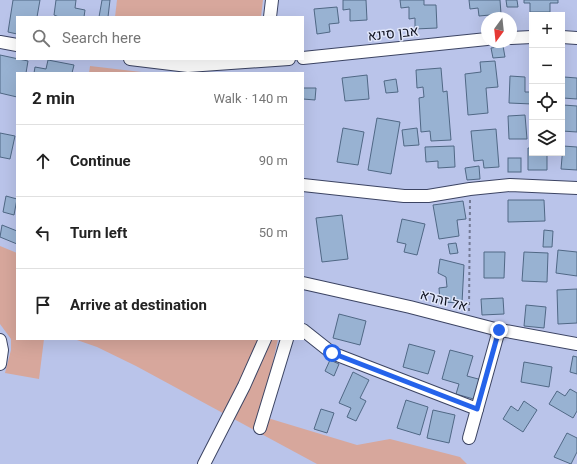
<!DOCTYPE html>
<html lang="en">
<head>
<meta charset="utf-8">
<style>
  body { margin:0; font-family:Roboto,Heebo,sans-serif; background:#f2f2f2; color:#222 }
  .controls { position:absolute; right:12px; top:12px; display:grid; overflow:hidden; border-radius:0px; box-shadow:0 4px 16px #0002 }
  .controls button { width:36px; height:36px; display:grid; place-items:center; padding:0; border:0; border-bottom:1px solid #e0e0e0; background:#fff; color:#222; font:20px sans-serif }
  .compass { position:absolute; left:481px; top:12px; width:36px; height:36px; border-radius:50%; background:#fff; box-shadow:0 4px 16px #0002; rotate:195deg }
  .stop { position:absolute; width:12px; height:12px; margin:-9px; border:3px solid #2563eb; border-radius:50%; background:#fff }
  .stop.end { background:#2563eb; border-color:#fff; box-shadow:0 1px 4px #0008 }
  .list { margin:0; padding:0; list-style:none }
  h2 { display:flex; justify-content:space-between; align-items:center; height:52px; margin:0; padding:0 16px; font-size:17px }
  h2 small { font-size:13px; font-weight:400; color:#767676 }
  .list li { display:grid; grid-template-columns:26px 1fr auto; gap:12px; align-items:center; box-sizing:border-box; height:72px; padding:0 16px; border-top:1px solid #e0e0e0 }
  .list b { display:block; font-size:15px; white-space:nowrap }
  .list em { font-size:13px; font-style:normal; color:#767676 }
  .icon { flex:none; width:22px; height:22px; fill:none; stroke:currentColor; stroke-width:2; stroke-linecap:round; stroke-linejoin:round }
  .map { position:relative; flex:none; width:577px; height:464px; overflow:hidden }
  .search { position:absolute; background:#fff; box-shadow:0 4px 16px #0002; left:16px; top:16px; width:288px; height:44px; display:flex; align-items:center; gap:10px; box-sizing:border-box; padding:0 14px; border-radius:0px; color:#767676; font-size:15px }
  .panel { position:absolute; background:#fff; box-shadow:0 4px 16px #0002; left:16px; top:72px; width:288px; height:268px; border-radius:0px }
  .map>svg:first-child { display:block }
</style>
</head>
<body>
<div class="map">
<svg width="577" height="464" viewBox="0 0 577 464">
  <rect width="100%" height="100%" fill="#bac4ea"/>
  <g fill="#d7a79c">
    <path d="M 117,0 L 263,0 L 261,17 L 115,17 Z"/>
    <path d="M 90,66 L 150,73 L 89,73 Z"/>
    <path d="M 0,246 L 17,253 L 17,339 L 44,339 L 39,379 L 5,373 L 11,350 L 11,339 L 0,324 Z"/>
    <path d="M 74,339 L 278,339 L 261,416 L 357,445 L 390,439 L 460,457 L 467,464 L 317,464 L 136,366 L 97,347 Z"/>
  </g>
  <g fill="#98b2d2" stroke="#506885">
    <path d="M 13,0 L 40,0 L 37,17 L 17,17 L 17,34 L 8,32 Z"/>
    <path d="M 56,0 L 76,0 L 75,8 L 85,10 L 84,17 L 59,17 L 54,15 Z"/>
    <path d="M 102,0 L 110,0 L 108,17 L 99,17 Z"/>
    <path d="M 343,0 L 366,0 L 367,20 L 350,21 L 350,9 L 343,10 Z"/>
    <path d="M 400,0 L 424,0 L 424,5 L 436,5 L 437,28 L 415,29 L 415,18 L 409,19 L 409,7 L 401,8 Z"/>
    <path d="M 469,0 L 500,0 L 501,14 L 479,16 L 478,8 L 470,9 Z"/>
    <path d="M 506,0 L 517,0 L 518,7 L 507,7 Z"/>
    <path d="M 524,0 L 558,0 L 558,3 L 550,3 L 550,12 L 530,12 L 530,3 L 524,3 Z"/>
    <path d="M 337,7 L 339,23 L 329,24 L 330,32 L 317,34 L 314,9 Z"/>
    <path d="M 503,46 L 505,57 L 493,58 L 491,48 Z"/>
    <path d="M 0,55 L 28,61 L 26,73 L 17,73 L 17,97 L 0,93 Z"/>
    <path d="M 48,60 L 74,65 L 72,73 L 34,73 L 35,67 L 46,69 Z"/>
    <path d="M 495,61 L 498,87 L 486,88 L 488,113 L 468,115 L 465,74 L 481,72 L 480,62 Z"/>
    <path d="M 441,68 L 443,92 L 447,91 L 451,140 L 431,141 L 430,131 L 421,132 L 419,98 L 424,97 L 423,87 L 417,88 L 416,70 Z"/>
    <path d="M 367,75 L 369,99 L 345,101 L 342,78 Z"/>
    <path d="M 510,76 L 525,77 L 525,92 L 532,92 L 532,104 L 509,103 Z"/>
    <path d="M 564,77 L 577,78 L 577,99 L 563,98 Z"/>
    <path d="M 396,79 L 398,92 L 386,93 L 384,81 Z"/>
    <path d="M 303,88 L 316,88 L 315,100 L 303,99 Z"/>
    <path d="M 563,105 L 577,106 L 577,132 L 562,131 Z"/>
    <path d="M 525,115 L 527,139 L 509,139 L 508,116 Z"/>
    <path d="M 377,118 L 400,122 L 391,174 L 368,170 Z"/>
    <path d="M 343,128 L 364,132 L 358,165 L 337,162 Z"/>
    <path d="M 417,128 L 419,145 L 404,146 L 402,130 Z"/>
    <path d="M 496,129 L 499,167 L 484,168 L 483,160 L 474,161 L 471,131 Z"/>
    <path d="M 0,133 L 15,136 L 10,159 L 0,157 Z"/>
    <path d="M 454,146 L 455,167 L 438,168 L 438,161 L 426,162 L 425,147 Z"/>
    <path d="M 563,146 L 577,147 L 577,170 L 561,169 Z"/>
    <path d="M 528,148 L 532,148 L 532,153 L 547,153 L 547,170 L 528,170 Z"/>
    <rect x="508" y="158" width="13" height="14"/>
    <path d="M 479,166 L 480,179 L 467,180 L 465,168 Z"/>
    <path d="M 6,196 L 17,199 L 14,215 L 3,212 Z"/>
    <path d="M 508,200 L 544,200 L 545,221 L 508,222 Z"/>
    <path d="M 463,201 L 466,219 L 457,220 L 459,236 L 439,239 L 433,205 Z"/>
    <path d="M 342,215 L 348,259 L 322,262 L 316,218 Z"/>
    <path d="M 402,219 L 425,224 L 417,255 L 404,252 L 406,244 L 397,242 Z"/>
    <path d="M 2,225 L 17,231 L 17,244 L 0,237 Z"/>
    <path d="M 544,230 L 553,231 L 552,247 L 543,247 Z"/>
    <path d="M 456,243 L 458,253 L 450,254 L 448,244 Z"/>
    <path d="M 558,250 L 577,252 L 577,276 L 556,273 Z"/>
    <path d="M 484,252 L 505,252 L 504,278 L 484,278 Z"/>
    <path d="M 524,252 L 548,253 L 547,282 L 522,281 Z"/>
    <path d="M 440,259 L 464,265 L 462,303 L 440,302 L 439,288 L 447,287 L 446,277 L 438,273 Z"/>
    <path d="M 577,289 L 577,323 L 558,324 L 557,290 Z"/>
    <path d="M 503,298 L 504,314 L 482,315 L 481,299 Z"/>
    <path d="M 526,305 L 546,307 L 544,328 L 524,326 Z"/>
    <path d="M 339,314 L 366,321 L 360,345 L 333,338 Z"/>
    <path d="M 409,344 L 435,351 L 428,374 L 403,367 Z"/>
    <path d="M 450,350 L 473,356 L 467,376 L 482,380 L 477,400 L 456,394 L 459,384 L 442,379 Z"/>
    <path d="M 573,356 L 577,357 L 577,374 L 570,372 Z"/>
    <path d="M 330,360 L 339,364 L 334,376 L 325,371 Z"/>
    <path d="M 524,362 L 552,367 L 549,387 L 521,382 Z"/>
    <path d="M 353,372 L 369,380 L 360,398 L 366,401 L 356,421 L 347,417 L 351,408 L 339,403 Z"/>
    <path d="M 570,389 L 577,393 L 577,411 L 573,418 L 549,404 L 557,391 L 565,396 Z"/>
    <path d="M 406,400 L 428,407 L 420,435 L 397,428 Z"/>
    <path d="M 524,401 L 537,410 L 523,432 L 503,419 L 511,406 L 518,411 Z"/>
    <path d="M 321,409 L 334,413 L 327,433 L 314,429 Z"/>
    <path d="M 433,410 L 455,415 L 449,443 L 427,438 Z"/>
    <path d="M 567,433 L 577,438 L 577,452 L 571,464 L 554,457 Z"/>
  </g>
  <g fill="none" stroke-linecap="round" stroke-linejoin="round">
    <g stroke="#3c4463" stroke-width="14">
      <g id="minor">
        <path d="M 270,17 L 272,0"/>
        <path d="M 562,37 L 577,38"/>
        <path d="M 511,38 L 532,37"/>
        <path d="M 0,42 L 17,45"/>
        <path d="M 303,58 L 487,39"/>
        <path d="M 130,59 L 188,66 L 289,59"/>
        <path d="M 303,185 L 404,196 L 428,196 L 470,189 L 510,185 L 577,188"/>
        <path d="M 303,283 L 410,307 L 495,329 L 577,344"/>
        <path d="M 303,330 L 332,353 L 477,409"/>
        <path d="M 0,340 L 2,350 L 0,364"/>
        <path d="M 260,428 L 287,339"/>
        <path d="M 469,438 L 499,330"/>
        <path d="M 204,464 L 244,386 L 265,339"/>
      </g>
    </g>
    <path stroke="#727994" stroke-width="2" stroke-dasharray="3 3" stroke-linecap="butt" d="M 469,311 L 470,199"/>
    <use href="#minor" stroke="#fff" stroke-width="12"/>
  </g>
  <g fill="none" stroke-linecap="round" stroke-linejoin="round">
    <path stroke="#2563eb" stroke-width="5" d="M 332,353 L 477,409 L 499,330"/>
  </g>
  <g text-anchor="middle" stroke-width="3" stroke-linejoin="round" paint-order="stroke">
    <g font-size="14" fill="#101320" stroke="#e0e6fa">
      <text transform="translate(393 33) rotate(-6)" y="5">אבן סינא</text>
      <text transform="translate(444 300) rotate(15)" y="5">אל זהרא</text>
    </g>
  </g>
</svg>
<div class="controls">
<button>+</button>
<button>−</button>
<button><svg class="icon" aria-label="locate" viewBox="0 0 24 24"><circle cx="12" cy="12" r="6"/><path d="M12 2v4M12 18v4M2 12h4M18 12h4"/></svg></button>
<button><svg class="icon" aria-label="layers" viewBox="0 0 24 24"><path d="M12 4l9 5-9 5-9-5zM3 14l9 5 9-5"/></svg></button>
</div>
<svg class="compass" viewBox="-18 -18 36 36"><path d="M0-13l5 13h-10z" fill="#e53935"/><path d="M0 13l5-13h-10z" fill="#767676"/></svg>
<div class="stop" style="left:332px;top:353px"></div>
<div class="stop end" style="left:499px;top:330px"></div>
<div class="search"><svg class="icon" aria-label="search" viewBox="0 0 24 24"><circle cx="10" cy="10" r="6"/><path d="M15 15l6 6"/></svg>Search here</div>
<section class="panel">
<h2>2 min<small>Walk · 140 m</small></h2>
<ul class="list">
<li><svg class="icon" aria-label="ahead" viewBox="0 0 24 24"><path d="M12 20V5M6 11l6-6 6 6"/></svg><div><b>Continue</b></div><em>90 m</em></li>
<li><svg class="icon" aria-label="left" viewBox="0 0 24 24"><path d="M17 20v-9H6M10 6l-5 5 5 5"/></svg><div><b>Turn left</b></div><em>50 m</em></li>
<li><svg class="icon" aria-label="arrive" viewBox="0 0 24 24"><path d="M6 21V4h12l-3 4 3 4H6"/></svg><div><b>Arrive at destination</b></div></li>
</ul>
</section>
</div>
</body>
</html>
